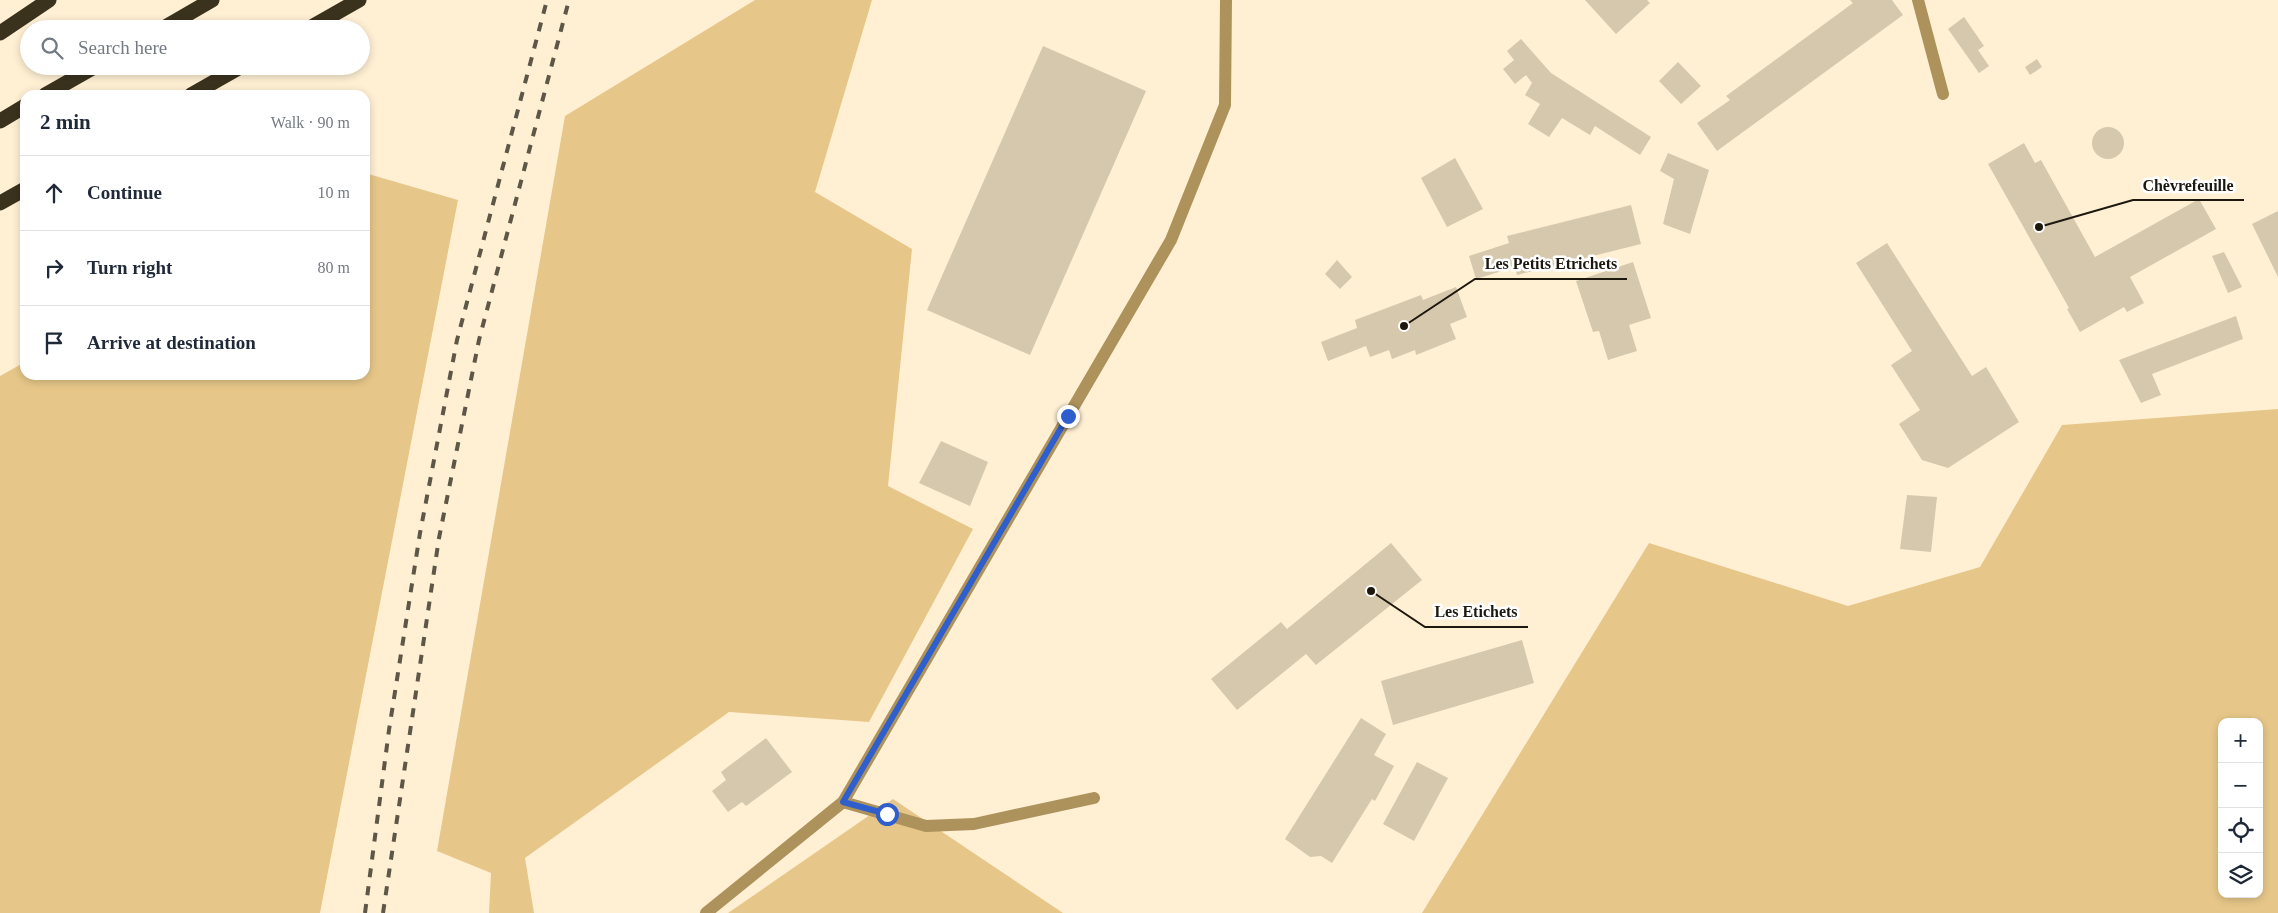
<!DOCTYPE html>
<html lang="en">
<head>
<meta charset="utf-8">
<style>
  body { margin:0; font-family:Georgia,serif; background:#f2f2f3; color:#1f2937 }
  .controls { position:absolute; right:15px; bottom:15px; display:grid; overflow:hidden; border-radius:10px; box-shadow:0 2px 8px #0003 }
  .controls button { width:45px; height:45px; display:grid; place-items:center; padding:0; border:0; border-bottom:1px solid #e0e1e3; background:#fff; color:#1f2937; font:25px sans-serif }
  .stop { position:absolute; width:15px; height:15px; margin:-11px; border:4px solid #2f5ecd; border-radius:50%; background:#fff }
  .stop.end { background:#2f5ecd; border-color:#fff; box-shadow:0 1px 5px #0008 }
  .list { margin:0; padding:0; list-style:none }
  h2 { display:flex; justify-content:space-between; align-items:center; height:65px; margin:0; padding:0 20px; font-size:21px }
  h2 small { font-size:16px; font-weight:400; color:#747a83 }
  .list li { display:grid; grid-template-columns:32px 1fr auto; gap:15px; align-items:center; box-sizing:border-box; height:75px; padding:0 20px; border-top:1px solid #e0e1e3 }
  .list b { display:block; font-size:19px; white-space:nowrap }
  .list em { font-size:16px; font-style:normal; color:#747a83 }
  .icon { flex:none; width:28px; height:28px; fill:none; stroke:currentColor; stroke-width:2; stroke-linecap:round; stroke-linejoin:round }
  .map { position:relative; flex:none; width:2278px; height:913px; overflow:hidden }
  .search { position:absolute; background:#fff; box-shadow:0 2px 8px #0003; left:20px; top:20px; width:350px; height:55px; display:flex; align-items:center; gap:12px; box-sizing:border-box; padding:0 18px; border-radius:28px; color:#747a83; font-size:19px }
  .panel { position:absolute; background:#fff; box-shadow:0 2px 8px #0003; left:20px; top:90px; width:350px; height:290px; border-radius:15px }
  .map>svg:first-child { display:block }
</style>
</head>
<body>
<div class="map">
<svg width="2278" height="913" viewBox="0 0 2278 913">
  <rect width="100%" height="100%" fill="#fff0d4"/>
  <g fill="#e7c789" fill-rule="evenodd">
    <path d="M 755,0 L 872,0 L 815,192 L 912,249 L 888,486 L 973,529 L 869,722 L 729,712 L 525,858 L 534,913 L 489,913 L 491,873 L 437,851 L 565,116 Z"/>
    <path d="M 365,173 L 458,200 L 320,913 L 0,913 L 0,376 L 25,362 L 25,375 L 365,375 Z"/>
    <path d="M 2278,409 L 2278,913 L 1422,913 L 1649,543 L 1848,606 L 1980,567 L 2062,425 ZM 2222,722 L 2259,722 L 2259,894 L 2222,894 Z"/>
    <path d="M 893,799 L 1063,913 L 728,913 Z"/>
  </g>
  <g fill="#d6c8ad">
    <path d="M 1585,0 L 1647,0 L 1650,3 L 1616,34 Z"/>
    <path d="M 1850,0 L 1892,0 L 1903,15 L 1717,151 L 1697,123 L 1730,100 L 1726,96 L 1853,3 Z"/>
    <path d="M 1964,17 L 1984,46 L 1978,50 L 1989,66 L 1979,73 L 1948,29 Z"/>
    <path d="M 1521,39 L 1551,73 L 1651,137 L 1640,155 L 1595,126 L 1590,135 L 1562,118 L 1549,137 L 1528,124 L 1540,104 L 1525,95 L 1532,83 L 1526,75 L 1515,84 L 1503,69 L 1514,60 L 1507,51 Z"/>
    <path d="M 1043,46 L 1146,91 L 1030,355 L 927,310 Z"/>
    <path d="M 2037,59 L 2042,67 L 2030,75 L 2025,67 Z"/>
    <path d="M 1678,62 L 1701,86 L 1681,104 L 1659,81 Z"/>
    <circle cx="2108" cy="143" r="16"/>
    <path d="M 2024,143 L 2035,163 L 2041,160 L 2095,257 L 2199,199 L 2216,229 L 2130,277 L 2144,303 L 2127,312 L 2124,307 L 2080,332 L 2067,309 L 2069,308 L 1988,164 Z"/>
    <path d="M 1668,153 L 1709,170 L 1690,234 L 1663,224 L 1674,179 L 1660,171 Z"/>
    <path d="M 1455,158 L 1483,209 L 1447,227 L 1421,178 Z"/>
    <path d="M 1631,205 L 1641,244 L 1517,275 L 1515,267 L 1476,279 L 1469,256 L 1509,243 L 1507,236 Z"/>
    <path d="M 2278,211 L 2278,277 L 2252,224 Z"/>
    <path d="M 1887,243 L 1972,376 L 1986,367 L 2019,422 L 1948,468 L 1922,460 L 1899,424 L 1920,410 L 1891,365 L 1912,351 L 1856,263 Z"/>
    <path d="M 2224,252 L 2242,287 L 2228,293 L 2212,256 Z"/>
    <path d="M 1337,260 L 1352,277 L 1340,289 L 1325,274 Z"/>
    <path d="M 1633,262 L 1651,318 L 1629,325 L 1637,351 L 1608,360 L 1599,331 L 1593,332 L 1576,281 Z"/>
    <path d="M 1456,287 L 1467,317 L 1450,324 L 1456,339 L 1416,355 L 1415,350 L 1392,359 L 1389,350 L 1370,357 L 1366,346 L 1328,361 L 1321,342 L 1357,328 L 1355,320 L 1421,295 L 1423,300 Z"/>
    <path d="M 2236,316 L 2243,339 L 2152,374 L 2161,395 L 2141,403 L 2119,360 Z"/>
    <path d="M 941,441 L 988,462 L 970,506 L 919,483 Z"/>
    <path d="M 1907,495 L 1937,497 L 1931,552 L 1900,549 Z"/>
    <path d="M 1391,543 L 1422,580 L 1316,665 L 1306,654 L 1237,710 L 1211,679 L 1281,622 L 1287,629 Z"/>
    <path d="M 1522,640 L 1534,683 L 1393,725 L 1381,681 Z"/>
    <path d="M 1361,718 L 1386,734 L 1374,755 L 1394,766 L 1375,801 L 1372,799 L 1332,863 L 1321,856 L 1310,857 L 1285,839 Z"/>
    <path d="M 766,738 L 792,772 L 746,806 L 742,802 L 728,812 L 712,791 L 726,780 L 721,772 Z"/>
    <path d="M 1417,762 L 1448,778 L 1414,841 L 1383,824 Z"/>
  </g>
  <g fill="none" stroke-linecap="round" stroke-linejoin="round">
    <path stroke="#ad925c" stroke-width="12" d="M 843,802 L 926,826 L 974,824 L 1094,798"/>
    <g stroke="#ad925c" stroke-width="12">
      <path d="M 1918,0 L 1943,94"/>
      <path d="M 706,913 L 843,802 L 1171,240 L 1225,105 L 1226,0"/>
    </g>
    <g stroke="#3b321e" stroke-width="15">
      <path d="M 162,29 L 212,0"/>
      <path d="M 308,29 L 359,0"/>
      <path d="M 0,33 L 49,0"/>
      <path d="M 45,95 L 96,66"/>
      <path d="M 191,95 L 242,66"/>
      <path d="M 0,121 L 25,106"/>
      <path d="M 0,203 L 25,189"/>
    </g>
    <g stroke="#5e5647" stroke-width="4" stroke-dasharray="9 9" stroke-linecap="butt">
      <path d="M 365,913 L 389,730 L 420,533 L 457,340 L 547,0"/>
      <path d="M 383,913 L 439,538 L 479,340 L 569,0"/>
    </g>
  </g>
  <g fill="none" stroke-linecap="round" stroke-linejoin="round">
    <path stroke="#2f5ecd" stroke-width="6" d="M 887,814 L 843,802 L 1068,416"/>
  </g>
  <path fill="none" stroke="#1d180e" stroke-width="2" d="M2039 227L2133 200H2244M1404 326L1475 279H1627M1371 591L1425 627H1528"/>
  <g fill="#1d180e" stroke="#fff" stroke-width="2">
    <circle cx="2039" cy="227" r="5"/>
    <circle cx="1404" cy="326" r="5"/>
    <circle cx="1371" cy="591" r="5"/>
  </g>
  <g font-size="16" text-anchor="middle" font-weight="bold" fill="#1d180e" stroke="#fff" stroke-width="5" stroke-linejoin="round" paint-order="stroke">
    <text x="2188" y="191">Chèvrefeuille</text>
    <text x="1551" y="269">Les Petits Etrichets</text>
    <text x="1476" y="617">Les Etichets</text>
  </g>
</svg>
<div class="controls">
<button>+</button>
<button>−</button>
<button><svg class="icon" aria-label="locate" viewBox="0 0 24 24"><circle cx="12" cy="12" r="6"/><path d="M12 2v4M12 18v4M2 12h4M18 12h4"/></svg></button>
<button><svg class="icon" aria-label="layers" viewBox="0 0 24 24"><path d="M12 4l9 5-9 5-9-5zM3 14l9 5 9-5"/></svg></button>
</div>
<div class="stop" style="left:887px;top:814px"></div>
<div class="stop end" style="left:1068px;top:416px"></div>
<div class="search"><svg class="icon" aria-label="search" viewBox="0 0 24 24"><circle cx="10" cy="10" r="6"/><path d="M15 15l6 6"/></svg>Search here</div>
<section class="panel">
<h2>2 min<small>Walk · 90 m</small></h2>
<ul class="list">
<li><svg class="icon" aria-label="ahead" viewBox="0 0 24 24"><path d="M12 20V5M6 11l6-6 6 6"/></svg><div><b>Continue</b></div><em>10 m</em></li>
<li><svg class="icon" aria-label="right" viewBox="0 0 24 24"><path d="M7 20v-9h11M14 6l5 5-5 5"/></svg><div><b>Turn right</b></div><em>80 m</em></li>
<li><svg class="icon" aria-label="arrive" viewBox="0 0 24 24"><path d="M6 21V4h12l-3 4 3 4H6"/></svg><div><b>Arrive at destination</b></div></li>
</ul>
</section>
</div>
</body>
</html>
